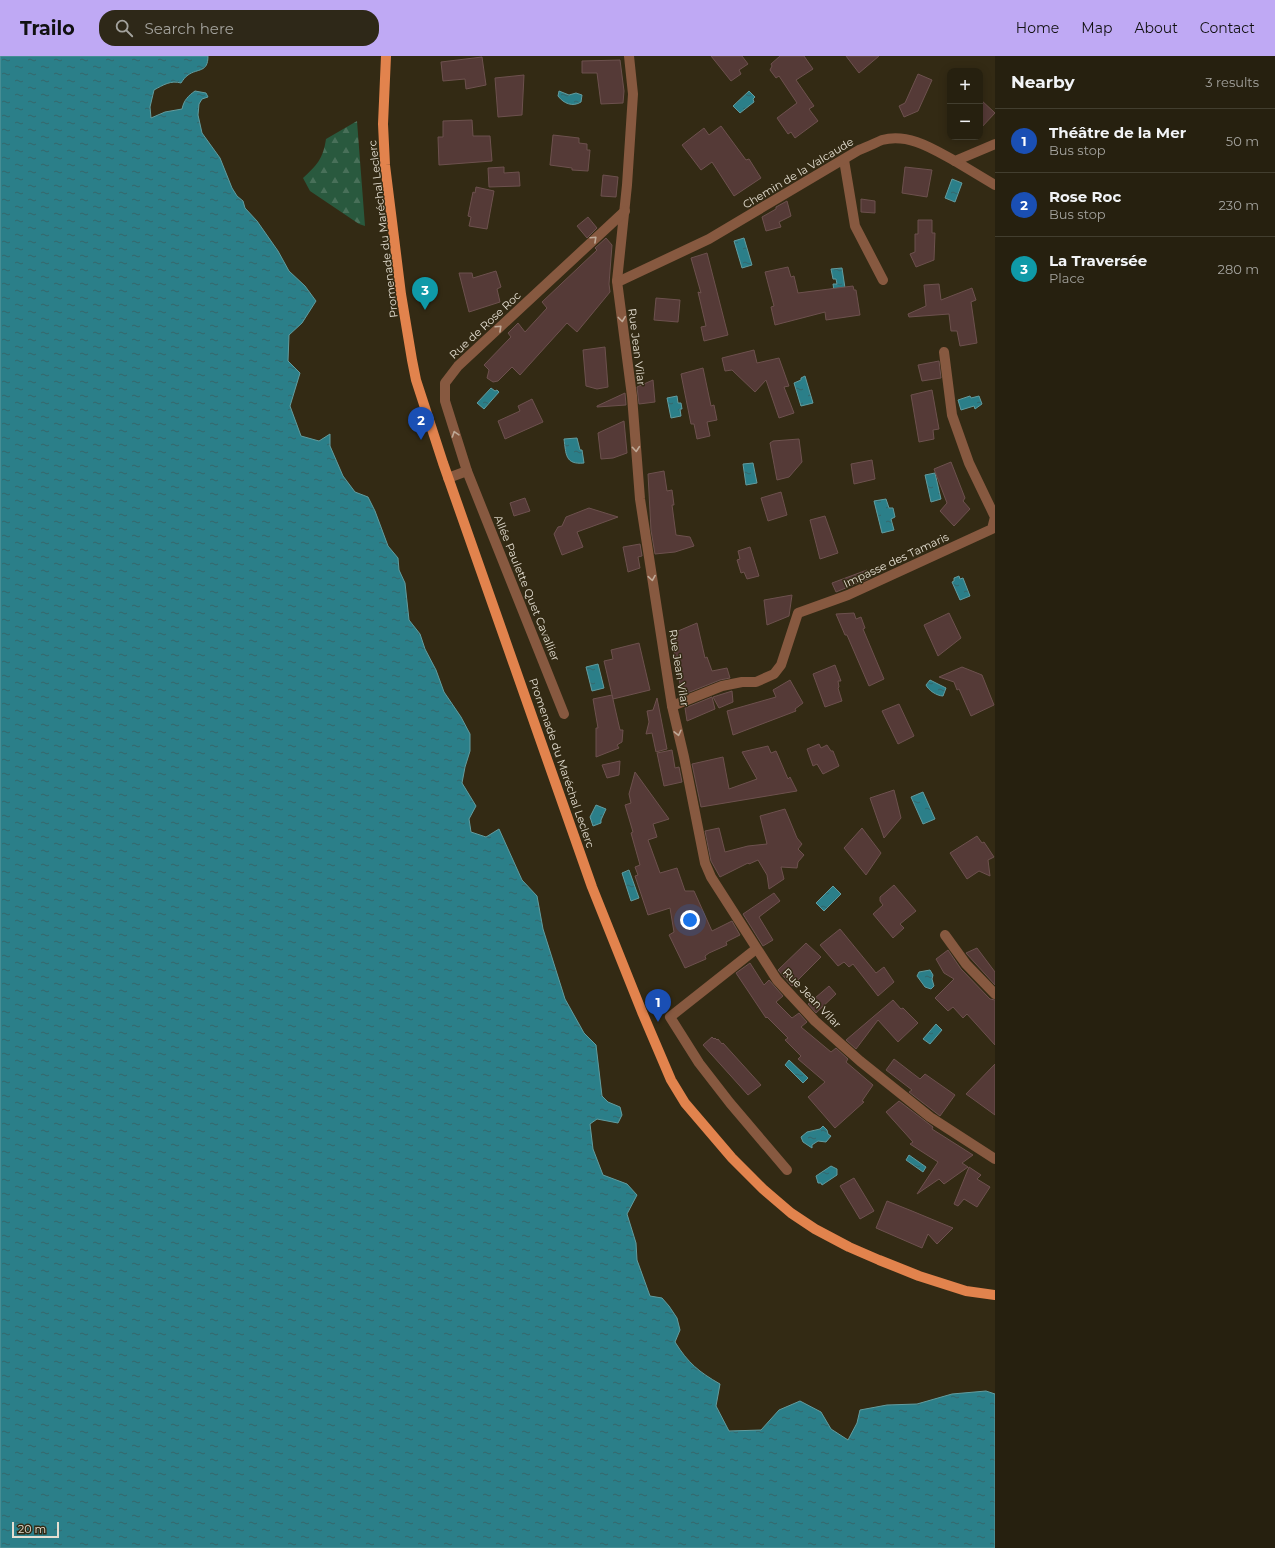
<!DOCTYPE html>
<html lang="en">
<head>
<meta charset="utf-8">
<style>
  body { margin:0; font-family:Montserrat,sans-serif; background:#2e2818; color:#f1f3f6 }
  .controls { position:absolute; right:12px; top:12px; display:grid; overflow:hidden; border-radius:8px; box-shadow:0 2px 10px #0003 }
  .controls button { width:36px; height:36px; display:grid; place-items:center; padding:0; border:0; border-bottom:1px solid #423e2f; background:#26200f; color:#f1f3f6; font:20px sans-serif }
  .scale { position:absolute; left:12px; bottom:10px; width:47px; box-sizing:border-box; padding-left:4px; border:2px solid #e4ded1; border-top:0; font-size:11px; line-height:14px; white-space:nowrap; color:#e4ded1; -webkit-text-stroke:3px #332a14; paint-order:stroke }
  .you { position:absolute; left:690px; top:864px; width:14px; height:14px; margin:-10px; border:3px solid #fff; border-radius:50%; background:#1a73e8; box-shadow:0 0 0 6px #1a73e833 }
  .badge { display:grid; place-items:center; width:26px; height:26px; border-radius:50%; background:#bfa9f4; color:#fff; font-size:13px; font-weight:700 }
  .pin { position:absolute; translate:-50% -33px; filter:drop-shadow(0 1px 2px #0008) }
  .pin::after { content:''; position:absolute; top:21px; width:14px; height:12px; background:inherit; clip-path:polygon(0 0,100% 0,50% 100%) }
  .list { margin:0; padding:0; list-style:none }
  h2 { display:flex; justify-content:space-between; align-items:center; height:52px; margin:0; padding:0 16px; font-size:17px }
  h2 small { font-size:13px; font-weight:400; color:#a4a39e }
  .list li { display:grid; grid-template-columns:26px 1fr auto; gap:12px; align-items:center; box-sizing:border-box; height:64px; padding:0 16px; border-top:1px solid #423e2f }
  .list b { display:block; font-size:15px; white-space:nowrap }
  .list p { margin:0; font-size:13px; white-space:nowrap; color:#a4a39e }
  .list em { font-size:13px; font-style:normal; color:#a4a39e }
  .icon { flex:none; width:22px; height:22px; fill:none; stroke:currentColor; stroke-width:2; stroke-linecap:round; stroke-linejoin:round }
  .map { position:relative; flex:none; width:995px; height:1492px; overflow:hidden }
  header { display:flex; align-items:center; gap:24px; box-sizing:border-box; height:56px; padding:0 20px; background:#bfa9f4; color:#111 }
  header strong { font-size:19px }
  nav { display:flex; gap:22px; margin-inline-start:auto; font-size:14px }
  .search { width:280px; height:36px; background:#2e2818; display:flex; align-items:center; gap:10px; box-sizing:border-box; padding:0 14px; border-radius:16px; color:#a4a39e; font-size:15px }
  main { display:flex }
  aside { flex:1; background:#26200f }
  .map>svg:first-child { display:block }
</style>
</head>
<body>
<header>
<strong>Trailo</strong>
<div class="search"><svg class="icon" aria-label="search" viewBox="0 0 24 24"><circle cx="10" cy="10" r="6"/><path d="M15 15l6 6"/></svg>Search here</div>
<nav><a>Home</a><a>Map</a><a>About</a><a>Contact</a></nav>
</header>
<main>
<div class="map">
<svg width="995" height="1492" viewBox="0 0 995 1492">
  <defs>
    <pattern id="forest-firs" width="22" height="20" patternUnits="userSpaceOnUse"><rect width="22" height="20" fill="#29593e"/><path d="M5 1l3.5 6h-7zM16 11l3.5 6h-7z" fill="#487059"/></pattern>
    <pattern id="water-ripples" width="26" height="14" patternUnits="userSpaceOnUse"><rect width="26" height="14" fill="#2b7f89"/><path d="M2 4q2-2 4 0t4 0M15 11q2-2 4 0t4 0" fill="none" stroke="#35676b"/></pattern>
  </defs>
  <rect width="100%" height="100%" fill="#332a14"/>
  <path fill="url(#forest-firs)" d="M 357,65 L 365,170 L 359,168 L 310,135 L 303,122 C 317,109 323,103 326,83 Z"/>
  <g fill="url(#water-ripples)" stroke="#629c9f">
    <path d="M 0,0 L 208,0 C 208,17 198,12 188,19 C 185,21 183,24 181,27 C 171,24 163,29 154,34 L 150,51 L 151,62 L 165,56 L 182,53 C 184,44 188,40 195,35 L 206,37 L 208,41 L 202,43 L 199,48 L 198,59 L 202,77 L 220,102 L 232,132 L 237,140 L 243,145 L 245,152 L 257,165 L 278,195 L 289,215 L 305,230 L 316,245 L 302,267 L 289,279 L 288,305 L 300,317 L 290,350 L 301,380 L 319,385 L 330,378 L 330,390 L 343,420 L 355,436 L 368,441 L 375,455 L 388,490 L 398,502 L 399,514 L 405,527 L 409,564 L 420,578 L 425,593 L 436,614 L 444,636 L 461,661 L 470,678 L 470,695 L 465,711 L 462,727 L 476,750 L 469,763 L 471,776 L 486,781 L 499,773 L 522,824 L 537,840 L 543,873 L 565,943 L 584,977 L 596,989 L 602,1040 L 608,1046 L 620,1051 L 622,1059 L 618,1067 L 597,1063 L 590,1068 L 593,1093 L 603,1119 L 627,1128 L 637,1139 L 627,1158 L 636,1187 L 637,1204 L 650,1240 L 662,1242 L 669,1250 L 677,1262 L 680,1274 L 675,1286 C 688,1307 699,1316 720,1328 L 716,1350 L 729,1375 L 761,1374 L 779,1354 L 800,1345 L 821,1356 L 831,1373 L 848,1384 L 857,1367 L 860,1354 L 887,1349 L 917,1348 L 952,1338 L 986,1335 L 995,1338 L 995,1492 L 0,1492 Z"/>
    <path d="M 559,35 L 569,39 L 576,37 L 582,39 L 581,46 C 573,51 564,48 558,40 Z"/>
    <path d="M 749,35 L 755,41 L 753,43 L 754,46 L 740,57 L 733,50 Z"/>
    <path d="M 952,123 L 962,127 L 955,146 L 945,142 Z"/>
    <path d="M 744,182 L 752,209 L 742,212 L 734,185 Z"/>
    <path d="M 842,212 L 845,232 L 834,234 L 833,228 L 837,228 L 836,223 L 833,223 L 831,213 Z"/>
    <path d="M 805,320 L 813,347 L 801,350 L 794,327 L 801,324 L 801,322 Z"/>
    <path d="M 491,332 L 495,335 L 497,334 L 499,336 L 484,353 L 477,347 Z"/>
    <path d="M 677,340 L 678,347 L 681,347 L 682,353 L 680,353 L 681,360 L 671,362 L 667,342 Z"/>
    <path d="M 970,340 L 971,342 L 979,340 L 982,348 L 975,353 L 974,350 L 961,354 L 958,344 Z"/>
    <path d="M 577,382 L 580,394 L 582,394 L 584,407 C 565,409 566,398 564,383 Z"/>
    <path d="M 753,407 L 757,427 L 746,429 L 743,408 Z"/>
    <path d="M 935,417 L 941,443 L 931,446 L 925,419 Z"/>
    <path d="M 886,443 L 889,452 L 893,452 L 895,461 L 891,463 L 894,474 L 882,477 L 874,445 Z"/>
    <path d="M 959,520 L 960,523 L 963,522 L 970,540 L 960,544 L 952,526 L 954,525 L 954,522 Z"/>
    <path d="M 598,608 L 604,632 L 592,635 L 586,611 Z"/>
    <path d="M 930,624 L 946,632 L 943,640 C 937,640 928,634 926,629 Z"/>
    <path d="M 923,736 L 935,763 L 923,768 L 911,741 Z"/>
    <path d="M 596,749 L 606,753 L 601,764 L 601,767 L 593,770 L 590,761 Z"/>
    <path d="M 629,814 L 639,842 L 631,845 L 622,817 Z"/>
    <path d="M 833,830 L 841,838 L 824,855 L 816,847 Z"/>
    <path d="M 930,914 L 933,919 L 932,923 L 934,930 L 931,933 L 925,931 L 917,920 L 919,916 Z"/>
    <path d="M 936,968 L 942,974 L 930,988 L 923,983 Z"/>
    <path d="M 789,1004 L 808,1022 L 803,1027 L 785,1009 Z"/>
    <path d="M 823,1070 L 827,1074 L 828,1078 L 831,1080 L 826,1086 L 818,1085 L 812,1089 L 812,1092 L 803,1086 L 801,1081 L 807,1076 L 820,1073 Z"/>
    <path d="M 909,1099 L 926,1111 L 923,1116 L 906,1104 Z"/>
    <path d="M 831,1110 L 837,1113 L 837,1119 L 822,1129 L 821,1127 L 818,1127 L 816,1120 Z"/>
  </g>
  <g fill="#553a37" stroke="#6d514e">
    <path d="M 711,0 L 742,0 L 748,8 L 739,14 L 741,18 L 731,25 Z"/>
    <path d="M 780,0 L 804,0 L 813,13 L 796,24 L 814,50 L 809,53 L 818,65 L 795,82 L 791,76 L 788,78 L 777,62 L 797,47 L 779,20 L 776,22 L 770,14 L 772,10 L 771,8 Z"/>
    <path d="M 846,0 L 879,0 L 859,17 Z"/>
    <path d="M 482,1 L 486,29 L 466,33 L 465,23 L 443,25 L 441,6 Z"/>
    <path d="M 620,4 L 624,35 L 623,47 L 601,48 L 597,17 L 582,17 L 582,5 Z"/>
    <path d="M 918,18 L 932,24 L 918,55 L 904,61 L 899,50 L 905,47 Z"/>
    <path d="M 524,19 L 522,59 L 498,61 L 495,22 Z"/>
    <path d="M 980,43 L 995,57 L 980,73 Z"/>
    <path d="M 472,64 L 473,80 L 490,80 L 492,105 L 439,109 L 438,81 L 443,81 L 443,65 Z"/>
    <path d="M 721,70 L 746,104 L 749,103 L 761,122 L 734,140 L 712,106 L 701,114 L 682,89 L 704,72 L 709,79 Z"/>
    <path d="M 553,79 L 579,82 L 579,87 L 587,88 L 587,94 L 590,94 L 588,115 L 572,114 L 572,112 L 550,109 Z"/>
    <path d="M 504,111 L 504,117 L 519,116 L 520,130 L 489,131 L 488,112 Z"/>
    <path d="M 905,111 L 932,114 L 927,141 L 902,137 Z"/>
    <path d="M 603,119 L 618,121 L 616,141 L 601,140 Z"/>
    <path d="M 476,131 L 494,135 L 487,173 L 469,170 L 471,161 L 468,160 L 473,136 L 475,137 Z"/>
    <path d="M 861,143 L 875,145 L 875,157 L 861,156 Z"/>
    <path d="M 787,145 L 791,160 L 779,166 L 781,171 L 766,175 L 762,161 L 776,153 L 776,151 Z"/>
    <path d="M 588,161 L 597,172 L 587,182 L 577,170 Z"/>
    <path d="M 918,164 L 932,164 L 932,177 L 935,177 L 934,204 L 916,211 L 910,198 L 915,196 L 915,178 L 918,178 Z"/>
    <path d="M 606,182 L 612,189 L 609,228 L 610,236 L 577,276 L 567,267 L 520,319 L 512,311 L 498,325 L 493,326 L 487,322 L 489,314 L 484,309 L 511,281 L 508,277 L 518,267 L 525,276 L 547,252 L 542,246 L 597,194 L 595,192 Z"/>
    <path d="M 707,197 L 728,279 L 704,285 L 701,271 L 706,270 L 698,236 L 701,237 L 691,202 Z"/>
    <path d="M 788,211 L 791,221 L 794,220 L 798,237 L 853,230 L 854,234 L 856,234 L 860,259 L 826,264 L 825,256 L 775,269 L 771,251 L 774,250 L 765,216 Z"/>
    <path d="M 496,215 L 501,231 L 497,233 L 500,246 L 469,256 L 459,217 L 472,217 L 473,222 Z"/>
    <path d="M 939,228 L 941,244 L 972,232 L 976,244 L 971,246 L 977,287 L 960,290 L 957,275 L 951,275 L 949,258 L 909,261 L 908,258 L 926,250 L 924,229 Z"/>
    <path d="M 656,242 L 680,244 L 678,266 L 654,264 Z"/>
    <path d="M 605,291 L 608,331 L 597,333 L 586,330 L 583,294 Z"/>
    <path d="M 754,294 L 757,307 L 779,302 L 789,330 L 784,331 L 794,357 L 779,362 L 766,324 L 755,336 L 732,314 L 725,315 L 722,302 Z"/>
    <path d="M 939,305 L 941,322 L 922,325 L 918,309 Z"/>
    <path d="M 703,312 L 711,350 L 714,349 L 717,364 L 707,366 L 710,380 L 697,383 L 694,368 L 691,368 L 681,318 Z"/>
    <path d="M 653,324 L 655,346 L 639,348 L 637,331 Z"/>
    <path d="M 932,334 L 939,373 L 933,374 L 934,383 L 919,386 L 911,339 Z"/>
    <path d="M 625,337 L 626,349 L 597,351 L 597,350 Z"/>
    <path d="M 532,343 L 543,366 L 505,383 L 498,365 L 520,355 L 518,350 Z"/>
    <path d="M 624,365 L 627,397 L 613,402 L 601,403 L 598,377 Z"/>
    <path d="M 799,383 L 802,406 L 789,421 L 777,424 L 770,387 L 773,385 Z"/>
    <path d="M 872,404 L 875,423 L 854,428 L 851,408 Z"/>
    <path d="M 951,406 L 965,442 L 963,445 L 970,453 L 954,470 L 940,455 L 947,447 L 934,413 Z"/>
    <path d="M 664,415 L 667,435 L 672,434 L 674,449 L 672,449 L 676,479 L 690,481 L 694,490 L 675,496 L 655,498 L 651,474 L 648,418 Z"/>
    <path d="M 781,436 L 787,459 L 768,465 L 761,442 Z"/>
    <path d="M 525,442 L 530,455 L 514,460 L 510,447 Z"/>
    <path d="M 589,452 L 618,461 L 577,476 L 583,491 L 562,499 L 554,478 L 558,471 L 562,470 L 566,461 Z"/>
    <path d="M 825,460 L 838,497 L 820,503 L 810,464 Z"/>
    <path d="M 640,488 L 642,500 L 638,501 L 640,512 L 628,516 L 623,491 Z"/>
    <path d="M 750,491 L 759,520 L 747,523 L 744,516 L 741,517 L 737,504 L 740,503 L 738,495 Z"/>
    <path d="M 867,514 L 870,522 L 836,536 L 832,527 Z"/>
    <path d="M 792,539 L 789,560 L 767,569 L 764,544 Z"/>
    <path d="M 854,557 L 856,563 L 861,561 L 865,572 L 863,573 L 884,623 L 869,630 L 847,579 L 845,579 L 836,558 Z"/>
    <path d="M 949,557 L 961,582 L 938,600 L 924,569 Z"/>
    <path d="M 697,567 L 705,602 L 707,601 L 712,615 L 727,612 L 730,622 L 720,624 L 682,639 L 671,578 Z"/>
    <path d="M 639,587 L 650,634 L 613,643 L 604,605 L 613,603 L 611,594 Z"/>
    <path d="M 835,609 L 841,625 L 838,625 L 839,631 L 838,632 L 842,645 L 825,651 L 813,618 Z"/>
    <path d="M 962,611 L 982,619 L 994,649 L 971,660 L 959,633 L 957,634 L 954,626 L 939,621 Z"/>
    <path d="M 790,624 L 803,647 L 795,653 L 796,655 L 733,679 L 727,655 L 776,641 L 773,634 Z"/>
    <path d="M 732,635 L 733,646 L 719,652 L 713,641 Z"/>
    <path d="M 612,639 L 620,674 L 623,674 L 622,686 L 617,689 L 619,692 L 596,701 L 596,672 L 598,672 L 593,643 Z"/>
    <path d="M 712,641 L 715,653 L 687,665 L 685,652 Z"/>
    <path d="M 657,642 L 667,693 L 656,696 L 652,677 L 646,678 L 649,666 L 647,655 L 653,654 Z"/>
    <path d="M 899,648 L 914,680 L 898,688 L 882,655 Z"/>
    <path d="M 819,688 L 821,692 L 827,689 L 831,695 L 833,695 L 839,710 L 823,718 L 817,708 L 813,710 L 807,693 Z"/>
    <path d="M 768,690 L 771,697 L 776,695 L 788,723 L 790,721 L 797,735 L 701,751 L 692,708 L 723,701 L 729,733 L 757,723 L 742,696 Z"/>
    <path d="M 672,694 L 675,712 L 679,711 L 682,726 L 664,730 L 657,697 Z"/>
    <path d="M 620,705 L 619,719 L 607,722 L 602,709 Z"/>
    <path d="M 635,716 L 669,763 L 653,768 L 657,781 L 648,784 L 660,817 L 677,812 L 685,835 L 694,835 L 712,875 L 732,865 L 740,879 L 726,886 L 727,889 L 709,897 L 705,900 L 706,903 L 685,912 L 669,879 L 674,876 L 670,852 L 648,859 L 635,820 L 638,819 L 635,811 L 640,809 L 631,777 L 633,776 L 625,749 L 631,747 L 629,738 Z"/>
    <path d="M 894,734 L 901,762 L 884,782 L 870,742 Z"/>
    <path d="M 785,753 L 797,782 L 802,788 L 798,793 L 804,799 L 798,806 L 797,812 L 781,811 L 784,823 L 769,833 L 767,819 L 758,804 L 749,808 L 748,807 L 720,821 L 711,805 L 705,775 L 719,772 L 725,796 L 748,790 L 767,788 L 760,760 Z"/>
    <path d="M 862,772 L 881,797 L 866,819 L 844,792 Z"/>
    <path d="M 977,780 L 982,787 L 984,786 L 994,801 L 988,804 L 990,820 L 979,815 L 967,823 L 950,797 Z"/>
    <path d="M 894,829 L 916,855 L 900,868 L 904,872 L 893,882 L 873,858 L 883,849 L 880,845 L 880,841 Z"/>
    <path d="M 774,837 L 780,845 L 759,861 L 773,884 L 763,890 L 743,858 Z"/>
    <path d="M 840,873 L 876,917 L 884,911 L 894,926 L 878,940 L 853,908 L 849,911 L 844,906 L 838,910 L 820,889 Z"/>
    <path d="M 806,887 L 821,901 L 792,930 L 778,914 Z"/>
    <path d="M 977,892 L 995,916 L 995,929 L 966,897 Z"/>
    <path d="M 948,894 L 961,913 L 990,943 L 995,944 L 995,989 L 967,958 L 963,962 L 953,951 L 948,955 L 935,942 L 954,923 L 944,917 L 936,903 Z"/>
    <path d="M 750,907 L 764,929 L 769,924 L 783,940 L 776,946 L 792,962 L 799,957 L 807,966 L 801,971 L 831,996 L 836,992 L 848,1003 L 846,1006 L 873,1029 L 862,1045 L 864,1046 L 835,1072 L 808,1041 L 825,1026 L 798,1003 L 801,1000 L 785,984 L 788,982 L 767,961 L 766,962 L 736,917 Z"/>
    <path d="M 829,930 L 836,938 L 816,957 L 808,948 Z"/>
    <path d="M 893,944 L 901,953 L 903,952 L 918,967 L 898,986 L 878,964 L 856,993 L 846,984 Z"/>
    <path d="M 712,981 L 714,983 L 715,982 L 717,984 L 718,983 L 722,988 L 723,987 L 761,1029 L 748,1039 L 703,989 Z"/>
    <path d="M 894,1003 L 920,1023 L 925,1018 L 955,1039 L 940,1060 L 909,1036 L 912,1034 L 886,1014 Z"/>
    <path d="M 995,1008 L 995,1059 L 966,1038 Z"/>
    <path d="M 899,1045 L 933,1071 L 932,1073 L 973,1099 L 962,1107 L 968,1111 L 944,1128 L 939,1123 L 917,1138 L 938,1106 L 910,1088 L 913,1086 L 886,1056 Z"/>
    <path d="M 969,1111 L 981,1119 L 977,1123 L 990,1131 L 977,1151 L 964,1143 L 958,1150 L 954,1148 Z"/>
    <path d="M 854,1122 L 874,1155 L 860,1163 L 840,1130 Z"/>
    <path d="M 887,1145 L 912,1155 L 953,1172 L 937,1188 L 928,1178 L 922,1192 L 876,1172 Z"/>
  </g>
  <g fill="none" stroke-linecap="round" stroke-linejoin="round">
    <g stroke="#875940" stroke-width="10">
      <path d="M 629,0 L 633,38 L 627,129 L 617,225 L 632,340 L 640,443 L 672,650 L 684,701 L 705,807 L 711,821 L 777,924 L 815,965 L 860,1005 L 930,1061 L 995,1103"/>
      <path d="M 844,104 L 855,170 L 883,224"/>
      <path d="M 955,105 L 995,129"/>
      <path d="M 617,225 L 622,224 L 709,183 L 859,94 C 867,91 875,87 882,84 C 909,77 933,93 955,105 L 995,88"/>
      <path d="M 448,422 L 467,415"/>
      <path d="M 672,650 L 722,630 L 742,626 L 756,626 L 774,618 L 781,609 L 798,557 L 848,539 L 992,473 L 995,461 L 969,407 L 952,359 L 944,296"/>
      <path d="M 564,658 L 467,415 L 445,345 L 445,327 L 458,310 L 625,155"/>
      <path d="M 945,879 L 966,908 L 995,938"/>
      <path d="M 756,893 L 670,961 L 699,1007 L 730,1047 L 787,1114"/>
    </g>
    <path stroke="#e2834d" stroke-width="10" d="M 386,0 L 383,68 L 385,109 L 401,238 L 412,304 L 416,324 L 443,407 L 592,831 L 642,956 L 671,1024 L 685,1047 L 732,1102 L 763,1133 L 791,1157 L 815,1173 L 849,1191 L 879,1204 L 919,1220 L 966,1235 L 995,1239"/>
  </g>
  <defs><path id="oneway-chevron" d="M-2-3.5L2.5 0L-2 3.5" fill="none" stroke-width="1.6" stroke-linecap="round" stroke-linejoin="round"/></defs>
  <g stroke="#bfa997">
    <use href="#oneway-chevron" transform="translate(594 183) rotate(-43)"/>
    <use href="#oneway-chevron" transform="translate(622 263) rotate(83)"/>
    <use href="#oneway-chevron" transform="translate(499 272) rotate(-43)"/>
    <use href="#oneway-chevron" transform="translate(455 378) rotate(-108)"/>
    <use href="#oneway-chevron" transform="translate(636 393) rotate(85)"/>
    <use href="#oneway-chevron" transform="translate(652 522) rotate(81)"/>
    <use href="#oneway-chevron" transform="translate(678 677) rotate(77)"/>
  </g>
  <g text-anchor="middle" stroke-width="3" stroke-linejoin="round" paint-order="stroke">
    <g font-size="11" fill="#e4ded1" stroke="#332a14">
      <text transform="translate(798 117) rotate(-31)" y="4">Chemin de la Valcaude</text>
      <text transform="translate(383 173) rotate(-97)" y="4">Promenade du Maréchal Leclerc</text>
      <text transform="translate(485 269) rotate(-43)" y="4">Rue de Rose Roc</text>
      <text transform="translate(637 291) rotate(83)" y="4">Rue Jean Vilar</text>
      <text transform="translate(896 504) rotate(-25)" y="4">Impasse des Tamaris</text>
      <text transform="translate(527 532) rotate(68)" y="4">Allée Paulette Quet Cavallier</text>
      <text transform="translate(679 612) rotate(81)" y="4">Rue Jean Vilar</text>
      <text transform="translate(562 707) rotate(71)" y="4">Promenade du Maréchal Leclerc</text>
      <text transform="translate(812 942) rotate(46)" y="4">Rue Jean Vilar</text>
    </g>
  </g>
</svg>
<div class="controls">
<button>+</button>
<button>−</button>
</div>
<div class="scale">20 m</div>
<div class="you"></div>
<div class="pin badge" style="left:658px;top:966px;background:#1a4fb4">1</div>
<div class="pin badge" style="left:421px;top:384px;background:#1a4fb4">2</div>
<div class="pin badge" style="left:425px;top:254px;background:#0f9aa8">3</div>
</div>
<aside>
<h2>Nearby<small>3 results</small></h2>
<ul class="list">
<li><span class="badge" style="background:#1a4fb4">1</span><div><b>Théâtre de la Mer</b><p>Bus stop</p></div><em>50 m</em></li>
<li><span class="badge" style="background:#1a4fb4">2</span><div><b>Rose Roc</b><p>Bus stop</p></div><em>230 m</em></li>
<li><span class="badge" style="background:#0f9aa8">3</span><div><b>La Traversée</b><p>Place</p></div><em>280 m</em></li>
</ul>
</aside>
</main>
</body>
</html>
